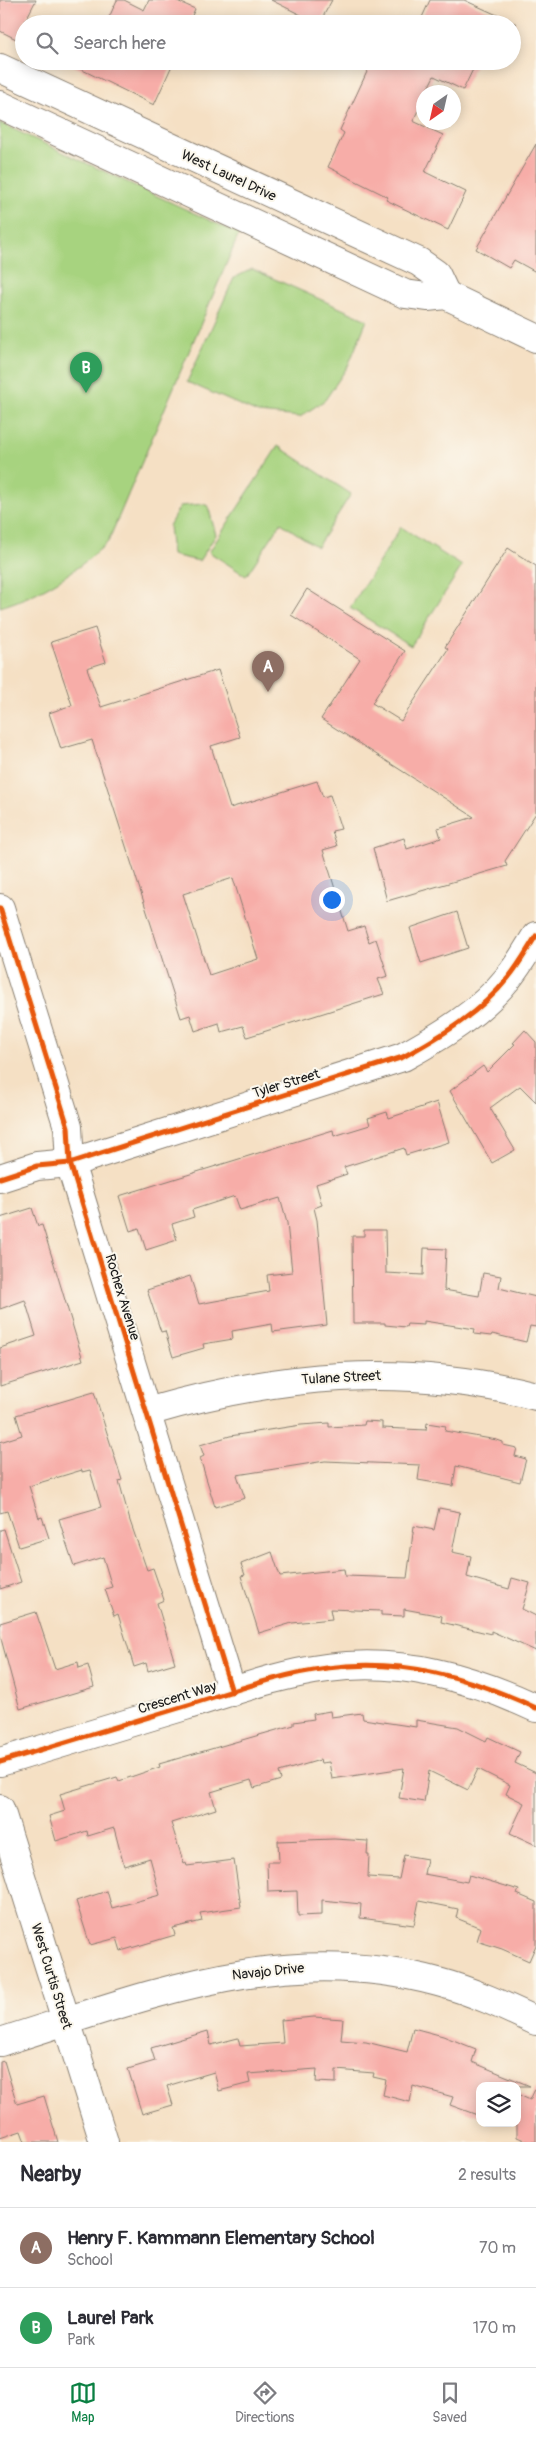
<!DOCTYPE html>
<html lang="en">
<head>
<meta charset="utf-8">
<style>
  body { margin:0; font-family:Pangolin,sans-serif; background:#f7f7f7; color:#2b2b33 }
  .controls { position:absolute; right:15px; bottom:15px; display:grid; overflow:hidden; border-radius:10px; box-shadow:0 2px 12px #0003 }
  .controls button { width:45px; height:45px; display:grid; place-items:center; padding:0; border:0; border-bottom:1px solid #e1e1e2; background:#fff; color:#2b2b33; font:25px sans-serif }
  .compass { position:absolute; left:416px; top:85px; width:45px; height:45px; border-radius:50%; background:#fff; box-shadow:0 2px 12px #0003; rotate:214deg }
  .you { position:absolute; left:331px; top:899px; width:18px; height:18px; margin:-12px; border:4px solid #fff; border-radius:50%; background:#1a73e8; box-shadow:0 0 0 8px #1a73e833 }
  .badge { display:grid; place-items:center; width:32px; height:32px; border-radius:50%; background:#0b8043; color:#fff; font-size:16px; font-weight:700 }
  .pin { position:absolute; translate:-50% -41px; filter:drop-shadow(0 1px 2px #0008) }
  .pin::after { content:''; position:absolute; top:26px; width:18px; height:15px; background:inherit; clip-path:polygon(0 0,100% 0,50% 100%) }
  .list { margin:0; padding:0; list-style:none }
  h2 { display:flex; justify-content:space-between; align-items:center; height:65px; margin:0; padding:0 20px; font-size:21px }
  h2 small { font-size:16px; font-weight:400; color:#7c7c81 }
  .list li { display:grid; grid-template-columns:32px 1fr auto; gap:15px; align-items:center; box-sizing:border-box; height:80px; padding:0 20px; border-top:1px solid #e1e1e2 }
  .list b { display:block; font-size:19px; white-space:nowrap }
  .list p { margin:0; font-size:16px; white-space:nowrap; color:#7c7c81 }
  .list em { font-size:16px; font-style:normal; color:#7c7c81 }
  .icon { flex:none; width:28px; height:28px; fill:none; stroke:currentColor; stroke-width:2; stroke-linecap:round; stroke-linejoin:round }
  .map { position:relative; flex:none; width:536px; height:2142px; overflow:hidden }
  .search { position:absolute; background:#fff; box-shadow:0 2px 12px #0003; left:15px; right:15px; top:15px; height:55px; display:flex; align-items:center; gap:12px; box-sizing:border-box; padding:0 18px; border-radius:28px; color:#7c7c81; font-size:19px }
  .sheet { height:225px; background:#fff }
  nav { display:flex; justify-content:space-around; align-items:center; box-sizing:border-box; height:70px; border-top:1px solid #e1e1e2; background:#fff; font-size:14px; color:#7c7c81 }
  nav a { display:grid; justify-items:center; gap:2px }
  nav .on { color:#0b8043 }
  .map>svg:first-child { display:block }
</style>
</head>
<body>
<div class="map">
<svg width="536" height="2142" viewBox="0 0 536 2142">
  <rect width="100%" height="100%" fill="#fbf7ec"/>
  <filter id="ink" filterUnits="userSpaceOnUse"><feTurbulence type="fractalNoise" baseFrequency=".02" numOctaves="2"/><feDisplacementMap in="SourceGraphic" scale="10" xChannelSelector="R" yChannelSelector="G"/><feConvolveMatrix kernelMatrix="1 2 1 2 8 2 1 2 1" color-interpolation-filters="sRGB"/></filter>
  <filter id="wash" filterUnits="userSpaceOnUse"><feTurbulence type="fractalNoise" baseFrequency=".0096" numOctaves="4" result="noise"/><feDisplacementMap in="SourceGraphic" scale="20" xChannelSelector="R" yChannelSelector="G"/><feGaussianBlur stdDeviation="1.12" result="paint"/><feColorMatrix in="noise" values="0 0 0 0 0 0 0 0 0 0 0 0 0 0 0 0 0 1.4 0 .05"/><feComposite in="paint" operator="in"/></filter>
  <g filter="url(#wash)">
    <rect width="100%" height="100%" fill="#f5e0c4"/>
    <g fill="#a7d37f" stroke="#62784e">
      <path d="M 0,123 L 239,234 L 108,542 C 77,571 41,595 0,607 Z"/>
      <path d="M 252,269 L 367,320 L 348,366 L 325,400 L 300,417 L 258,413 L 187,382 L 234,278 Z"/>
      <path d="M 278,446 L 351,494 L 317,547 L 281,523 L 246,576 L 209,552 Z"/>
      <path d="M 203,504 L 208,506 L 216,535 L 199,561 L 172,555 L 169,526 L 180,506 Z"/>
      <path d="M 401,527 L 462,566 L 411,646 L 350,608 Z"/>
    </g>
    <g id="blocks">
      <g fill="#f7ada8" fill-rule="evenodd">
        <path d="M 0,0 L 36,0 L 16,39 L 0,31 Z"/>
        <path d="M 117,0 L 124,0 L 144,10 L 149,0 L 175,0 L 195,9 L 188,24 L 106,24 Z"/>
        <path d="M 271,0 L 332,0 L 319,24 Z"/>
        <path d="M 430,0 L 464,0 L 517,24 L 419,24 Z"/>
        <path d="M 64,61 L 174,61 L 154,105 Z"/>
        <path d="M 372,61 L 477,61 L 463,90 L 434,76 L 426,92 L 424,92 L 424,98 L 413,121 L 443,135 L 425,172 L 466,192 L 448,230 L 386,200 L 388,197 L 328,167 L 344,133 L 340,130 Z"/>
        <path d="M 536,144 L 536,272 L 514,260 L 509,268 L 476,249 Z"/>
        <path d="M 508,548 L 536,566 L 536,813 L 505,861 L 507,866 L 387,901 L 373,848 L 404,838 L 407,849 L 441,838 L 438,828 L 474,817 L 321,719 L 360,659 L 291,615 L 307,589 L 405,651 L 372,703 L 401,721 L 448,649 L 445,647 Z"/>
        <path d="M 95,628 L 106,662 L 87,668 L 101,707 L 218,670 L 240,737 L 211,746 L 230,808 L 317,781 L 323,797 L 330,795 L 341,829 L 332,831 L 337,846 L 323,850 L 348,931 L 364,926 L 369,942 L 376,939 L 388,976 L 378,979 L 384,994 L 247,1037 L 243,1026 L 221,1032 L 219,1023 L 195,1031 L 190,1015 L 181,1018 L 92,740 L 61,749 L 49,713 L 72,705 L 51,642 ZM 233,878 L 258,959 L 209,975 L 183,894 Z"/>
        <path d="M 457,912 L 468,948 L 421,963 L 410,928 Z"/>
        <path d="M 525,1030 L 536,1042 L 536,1102 L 520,1086 L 490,1108 L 515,1150 L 492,1163 L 450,1091 L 483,1066 L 487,1072 L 515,1044 L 513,1043 Z"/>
        <path d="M 437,1102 L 449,1142 L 406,1155 L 404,1148 L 344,1167 L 347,1174 L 316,1184 L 322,1205 L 314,1208 L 317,1220 L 327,1325 L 273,1332 L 272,1324 L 232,1331 L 233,1339 L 203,1344 L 204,1348 L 173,1357 L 165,1331 L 161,1332 L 147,1290 L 190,1276 L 199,1304 L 269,1291 L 267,1275 L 292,1272 L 287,1223 L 280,1198 L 240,1210 L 235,1196 L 192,1210 L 194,1217 L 172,1224 L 177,1240 L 146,1250 L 139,1228 L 130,1231 L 119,1196 L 333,1130 L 334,1136 L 370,1125 L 368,1118 L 387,1112 L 389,1118 Z"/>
        <path d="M 32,1208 L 38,1226 L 42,1225 L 52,1257 L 83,1360 L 0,1386 L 0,1348 L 36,1336 L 25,1300 L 0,1309 L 0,1218 Z"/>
        <path d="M 364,1230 L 385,1230 L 386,1273 L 423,1275 L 424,1248 L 446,1249 L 444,1290 L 479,1296 L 483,1273 L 501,1276 L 499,1288 L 536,1297 L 536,1327 L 530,1326 L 526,1342 L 492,1334 L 491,1336 L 474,1334 L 475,1329 L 424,1321 L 424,1325 L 407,1324 L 406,1327 L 385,1325 L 385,1323 L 353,1323 L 352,1236 L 364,1236 Z"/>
        <path d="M 94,1392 L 122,1480 L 119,1481 L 130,1521 L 147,1570 L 153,1568 L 164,1600 L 157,1603 L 175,1663 L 148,1671 L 146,1663 L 134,1667 L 118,1614 L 114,1616 L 105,1589 L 112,1587 L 103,1557 L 74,1566 L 65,1539 L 59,1519 L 101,1507 L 90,1470 L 82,1472 L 82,1470 L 29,1486 L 39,1518 L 42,1517 L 49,1538 L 19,1547 L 7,1511 L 0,1513 L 0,1442 L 22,1435 L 16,1415 Z"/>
        <path d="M 365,1421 L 382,1422 L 382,1428 L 426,1430 L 427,1423 L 446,1426 L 445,1431 L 497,1440 L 503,1442 L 503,1445 L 517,1448 L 515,1456 L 526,1459 L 520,1482 L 456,1466 L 453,1486 L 418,1480 L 420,1465 L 325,1461 L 237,1475 L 245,1498 L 215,1507 L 200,1458 L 204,1456 L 200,1445 L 230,1436 L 301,1425 L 329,1423 L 329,1427 L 364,1425 Z"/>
        <path d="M 439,1508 L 460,1512 L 452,1552 L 471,1556 L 467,1577 L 509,1589 L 512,1578 L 530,1583 L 522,1609 L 536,1616 L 536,1651 L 491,1631 L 491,1634 L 441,1622 L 442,1616 L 404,1609 L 404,1616 L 381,1615 L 381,1611 L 330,1609 L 332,1619 L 292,1623 L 259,1633 L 241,1576 L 245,1575 L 241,1564 L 272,1552 L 280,1576 L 344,1569 L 345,1576 L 407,1578 L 414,1526 L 434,1530 Z"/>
        <path d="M 4,1529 L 21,1582 L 0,1589 L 0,1530 Z"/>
        <path d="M 36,1612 L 55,1669 L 78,1662 L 79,1668 L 88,1665 L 94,1687 L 20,1709 L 0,1635 L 0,1623 Z"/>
        <path d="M 330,1711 L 331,1717 L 362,1713 L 363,1719 L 416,1727 L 416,1720 L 458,1727 L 486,1741 L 488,1737 L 520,1752 L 515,1763 L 536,1773 L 536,1845 L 510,1833 L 524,1803 L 506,1794 L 510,1785 L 478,1769 L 468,1790 L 429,1771 L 424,1802 L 399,1798 L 404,1768 L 332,1779 L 329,1762 L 321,1763 L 320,1760 L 279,1772 L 281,1780 L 254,1788 L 251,1780 L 211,1792 L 216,1809 L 171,1823 L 184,1864 L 186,1863 L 187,1866 L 234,1860 L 241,1907 L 200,1913 L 202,1921 L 173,1928 L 175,1935 L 121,1951 L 117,1938 L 90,1945 L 76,1901 L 107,1891 L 112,1908 L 160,1895 L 150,1858 L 124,1866 L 114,1828 L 88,1836 L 87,1831 L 56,1841 L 49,1816 L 65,1811 L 60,1794 L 117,1777 L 119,1781 L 160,1767 L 159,1764 L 294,1725 L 294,1722 L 314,1719 L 313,1714 Z"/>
        <path d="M 334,1839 L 368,1841 L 367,1854 L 369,1854 L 368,1877 L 399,1879 L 404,1855 L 427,1859 L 424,1874 L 467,1882 L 469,1875 L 519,1890 L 517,1894 L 536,1902 L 536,1945 L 529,1961 L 502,1949 L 477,1941 L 481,1928 L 456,1918 L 458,1909 L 419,1901 L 414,1925 L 360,1918 L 361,1904 L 322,1900 L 322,1915 L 298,1916 L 297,1891 L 268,1892 L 267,1862 L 279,1862 L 278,1841 Z"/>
        <path d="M 314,2017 L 343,2019 L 341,2040 L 366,2042 L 407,2052 L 413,2028 L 443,2036 L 476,2049 L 472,2062 L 530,2086 L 480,2086 L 480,2116 L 450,2105 L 453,2097 L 413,2086 L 410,2102 L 383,2095 L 386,2080 L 373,2077 L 374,2073 L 336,2070 L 336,2083 L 316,2082 L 317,2069 L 248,2074 L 250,2083 L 219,2091 L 214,2072 L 167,2086 L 173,2105 L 142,2114 L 128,2069 L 155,2061 L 151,2048 L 208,2031 L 211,2045 L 238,2038 L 240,2046 L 283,2043 L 281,2020 Z"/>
        <path d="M 4,2061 L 17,2104 L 44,2096 L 58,2142 L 25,2142 L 21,2131 L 0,2138 L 0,2062 Z"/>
        <path d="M 536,2087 L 536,2142 L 529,2142 L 517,2137 L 517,2094 L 530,2100 Z"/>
      </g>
    </g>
  </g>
  <g filter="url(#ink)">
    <use href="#blocks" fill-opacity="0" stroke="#887e70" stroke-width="1"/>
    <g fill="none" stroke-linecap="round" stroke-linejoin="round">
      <g stroke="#887e70" stroke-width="30">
        <g id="minor">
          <path d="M 0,908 L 68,1127 L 70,1163 L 232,1692"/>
          <path d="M 0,1178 L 37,1166 L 70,1163 L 403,1057 C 441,1036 480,1013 508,978 C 519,965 527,950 536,936"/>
          <path d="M 147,1412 C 277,1374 404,1362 536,1396"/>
          <path d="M 0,1762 C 62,1743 123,1725 185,1706 C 231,1692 279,1674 327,1668 C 401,1658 470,1677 536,1708"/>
          <path d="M 0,1809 L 104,2142"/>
          <path d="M 0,2042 C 149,1996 280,1940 438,1982 C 472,1991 504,2006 536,2021"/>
        </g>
      </g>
      <g stroke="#887e70" stroke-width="30">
        <g id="major">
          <path d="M 0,68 L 419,262 L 436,274 L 446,295"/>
          <path d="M 0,105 L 405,294 L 427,297 L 446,295 L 536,338"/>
        </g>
      </g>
      <use href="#minor" stroke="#fff" stroke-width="28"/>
      <use href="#major" stroke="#fff" stroke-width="28"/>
      <g stroke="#fbf7ec" stroke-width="8">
        <g id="cycleway">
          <path d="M 0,908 L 68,1127 L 70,1163 L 232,1692"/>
          <path d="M 0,1178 L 37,1166 L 70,1163 L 403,1057 C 441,1036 480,1013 508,978 C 519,965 527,950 536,936"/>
          <path d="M 0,1762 C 62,1743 123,1725 185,1706 C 231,1692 279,1674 327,1668 C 401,1658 470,1677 536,1708"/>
        </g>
      </g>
      <use href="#cycleway" stroke="#e8590c" stroke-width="5"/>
    </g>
  </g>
  <g text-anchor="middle" stroke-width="4" stroke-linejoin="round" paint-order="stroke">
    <g font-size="14" fill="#1c1c1c" stroke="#fbf7ec">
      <text transform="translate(229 175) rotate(25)" y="5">West Laurel Drive</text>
      <text transform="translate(286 1083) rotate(-17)" y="5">Tyler Street</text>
      <text transform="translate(123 1297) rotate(73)" y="5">Rochex Avenue</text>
      <text transform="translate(341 1377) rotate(-3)" y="5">Tulane Street</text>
      <text transform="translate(177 1697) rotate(-17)" y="5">Crescent Way</text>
      <text transform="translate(268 1971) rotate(-6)" y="5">Navajo Drive</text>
      <text transform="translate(52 1976) rotate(73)" y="5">West Curtis Street</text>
    </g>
  </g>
</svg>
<div class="controls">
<button><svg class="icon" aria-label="layers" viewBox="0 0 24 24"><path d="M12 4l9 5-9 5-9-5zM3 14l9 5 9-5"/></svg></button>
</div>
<svg class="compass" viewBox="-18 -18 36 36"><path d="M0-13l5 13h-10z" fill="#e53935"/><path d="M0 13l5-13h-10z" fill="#7c7c81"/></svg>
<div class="you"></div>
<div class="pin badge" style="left:268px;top:692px;background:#8d6e63">A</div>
<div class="pin badge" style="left:86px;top:393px;background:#2e9e5b">B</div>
<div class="search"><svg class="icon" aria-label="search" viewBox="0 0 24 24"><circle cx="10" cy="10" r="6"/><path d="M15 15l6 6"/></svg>Search here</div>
</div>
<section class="sheet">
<h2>Nearby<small>2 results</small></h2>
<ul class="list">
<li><span class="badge" style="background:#8d6e63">A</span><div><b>Henry F. Kammann Elementary School</b><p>School</p></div><em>70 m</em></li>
<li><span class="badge" style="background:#2e9e5b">B</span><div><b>Laurel Park</b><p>Park</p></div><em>170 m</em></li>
</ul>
</section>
<nav>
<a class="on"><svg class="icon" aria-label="map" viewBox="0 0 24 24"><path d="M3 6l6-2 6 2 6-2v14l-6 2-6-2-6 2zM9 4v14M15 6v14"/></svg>Map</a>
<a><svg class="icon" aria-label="directions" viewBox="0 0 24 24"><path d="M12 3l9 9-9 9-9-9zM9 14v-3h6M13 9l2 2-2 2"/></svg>Directions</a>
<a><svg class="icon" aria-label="saved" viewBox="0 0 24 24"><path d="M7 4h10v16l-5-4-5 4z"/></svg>Saved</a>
</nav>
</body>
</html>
